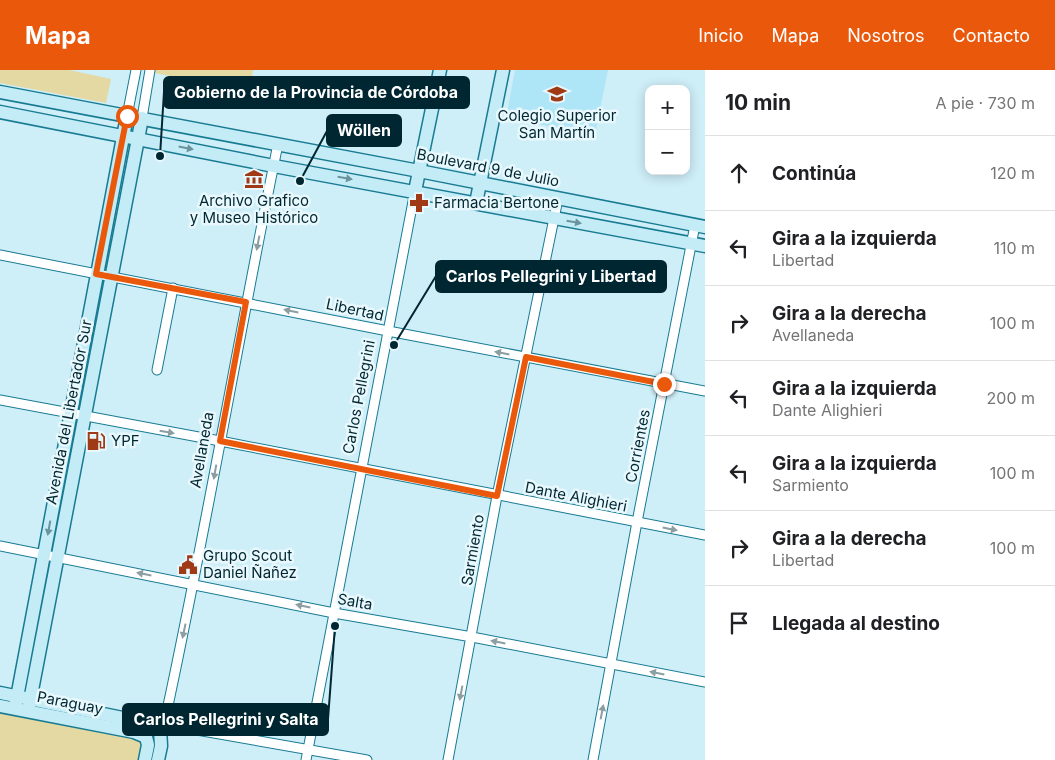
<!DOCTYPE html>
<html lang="es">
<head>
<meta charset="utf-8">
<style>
  body { margin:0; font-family:Inter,sans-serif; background:#f2f2f2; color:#202124 }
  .controls { position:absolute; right:15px; top:15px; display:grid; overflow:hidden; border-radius:10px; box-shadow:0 2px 12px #0003 }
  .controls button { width:45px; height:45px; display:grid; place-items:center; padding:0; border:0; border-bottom:1px solid #e0e0e0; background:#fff; color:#202124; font:25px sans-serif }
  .stop { position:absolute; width:15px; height:15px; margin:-11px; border:4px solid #ea580c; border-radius:50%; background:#fff }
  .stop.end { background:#ea580c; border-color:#fff; box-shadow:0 1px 5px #0008 }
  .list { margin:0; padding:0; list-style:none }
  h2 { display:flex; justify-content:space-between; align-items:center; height:65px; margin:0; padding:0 20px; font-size:21px }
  h2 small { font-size:16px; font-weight:400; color:#757577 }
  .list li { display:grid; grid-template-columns:32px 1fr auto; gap:15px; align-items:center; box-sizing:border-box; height:75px; padding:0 20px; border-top:1px solid #e0e0e0 }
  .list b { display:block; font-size:19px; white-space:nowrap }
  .list p { margin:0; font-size:16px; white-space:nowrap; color:#757577 }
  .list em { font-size:16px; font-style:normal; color:#757577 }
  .icon { flex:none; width:28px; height:28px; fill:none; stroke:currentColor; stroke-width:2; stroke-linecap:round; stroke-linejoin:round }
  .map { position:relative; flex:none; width:705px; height:690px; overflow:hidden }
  header { display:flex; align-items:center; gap:30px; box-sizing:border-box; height:70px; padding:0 25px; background:#ea580c; color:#fff }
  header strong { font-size:24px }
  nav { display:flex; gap:28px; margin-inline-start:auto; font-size:18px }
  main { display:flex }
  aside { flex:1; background:#fff }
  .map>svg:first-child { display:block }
</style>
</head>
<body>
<header>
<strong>Mapa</strong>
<nav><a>Inicio</a><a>Mapa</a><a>Nosotros</a><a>Contacto</a></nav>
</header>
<main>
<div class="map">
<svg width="705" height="690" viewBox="0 0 705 690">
  <rect width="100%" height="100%" fill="#ceeef8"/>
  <path fill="#afe6f7" d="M 515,0 L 608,0 L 595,65 L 506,48 Z"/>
  <g fill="#e4d9a2">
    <path d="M 0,0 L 69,0 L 111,9 L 106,33 L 0,13 Z"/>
    <path d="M 155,0 L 253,0 L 250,21 L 154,3 Z"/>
    <path d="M 0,636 L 146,667 L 145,690 L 0,690 Z"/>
  </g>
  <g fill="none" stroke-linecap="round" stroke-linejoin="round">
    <g stroke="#187b92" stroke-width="11">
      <g id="street">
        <path d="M 127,46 L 136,0"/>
        <path d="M 142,48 L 150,0"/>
        <path d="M 0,185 L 388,261 L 705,321"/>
        <path d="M 157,300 L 173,218"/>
        <path d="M 0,330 L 220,371 L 705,465"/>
        <path d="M 0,476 L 334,543 L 472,567 L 705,612"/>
        <path d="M 160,658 L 166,645 C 207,455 239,264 278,74"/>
        <path d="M 160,658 L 174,656 L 367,690"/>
        <path d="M 306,690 L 415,121"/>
        <path d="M 448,690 L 497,426 L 558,129"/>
        <path d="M 593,690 L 637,452 L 695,155"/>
      </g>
    </g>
    <g stroke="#187b92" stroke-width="15">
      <g id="secondary">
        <path d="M 0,22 L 419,101 L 705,157"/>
        <path d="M 0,42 L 274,96 L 705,176"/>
        <path d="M 415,121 L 440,0"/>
        <path d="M 476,133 L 503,0"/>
        <path d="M 0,623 L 152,654 L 160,658"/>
        <path d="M 0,636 L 134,662 L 146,667"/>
        <path d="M 15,638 L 127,46"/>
        <path d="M 28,641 L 142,48"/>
        <path d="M 145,690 L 148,675 L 146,667"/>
        <path d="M 158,690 L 161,676 L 160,658"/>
      </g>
    </g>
    <use href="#street" stroke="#fff" stroke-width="9"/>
    <use href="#secondary" stroke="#c3ecf6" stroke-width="12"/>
  </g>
  <defs><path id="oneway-solid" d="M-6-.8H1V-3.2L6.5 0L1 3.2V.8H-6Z" transform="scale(1.25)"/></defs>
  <g fill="#6b939d">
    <use href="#oneway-solid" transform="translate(186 78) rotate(11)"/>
    <use href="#oneway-solid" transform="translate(345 108) rotate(10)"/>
    <use href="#oneway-solid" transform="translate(574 152) rotate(10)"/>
    <use href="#oneway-solid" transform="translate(49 458) rotate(100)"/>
  </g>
  <g fill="#8c9ea2">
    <use href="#oneway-solid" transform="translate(258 173) rotate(101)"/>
    <use href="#oneway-solid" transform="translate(291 241) rotate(-168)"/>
    <use href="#oneway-solid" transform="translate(502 283) rotate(-169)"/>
    <use href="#oneway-solid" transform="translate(167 362) rotate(10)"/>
    <use href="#oneway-solid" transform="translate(215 402) rotate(100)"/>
    <use href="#oneway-solid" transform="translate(670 459) rotate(11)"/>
    <use href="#oneway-solid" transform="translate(144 504) rotate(-169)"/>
    <use href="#oneway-solid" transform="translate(303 536) rotate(-168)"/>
    <use href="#oneway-solid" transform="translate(184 561) rotate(102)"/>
    <use href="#oneway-solid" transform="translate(498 572) rotate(-169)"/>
    <use href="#oneway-solid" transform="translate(657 603) rotate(-169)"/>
    <use href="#oneway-solid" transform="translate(461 623) rotate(101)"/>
    <use href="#oneway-solid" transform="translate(602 642) rotate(-79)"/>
  </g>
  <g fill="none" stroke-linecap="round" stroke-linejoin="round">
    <path stroke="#ea580c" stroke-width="6" d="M 127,46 L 96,204 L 246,232 L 220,371 L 497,426 L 526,287 L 664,314"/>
  </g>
  <defs>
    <g id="school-bare" transform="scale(1.5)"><path d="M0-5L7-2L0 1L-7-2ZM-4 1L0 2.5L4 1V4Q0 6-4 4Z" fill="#a03916" stroke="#e8f8fd" stroke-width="2.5" paint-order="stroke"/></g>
    <g id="museum-bare" transform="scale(1.5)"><path d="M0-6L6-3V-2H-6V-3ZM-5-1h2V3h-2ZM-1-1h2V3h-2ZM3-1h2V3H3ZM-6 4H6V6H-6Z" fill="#a03916" stroke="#e8f8fd" stroke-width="2.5" paint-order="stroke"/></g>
    <g id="pharmacy-bare" transform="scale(1.5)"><path d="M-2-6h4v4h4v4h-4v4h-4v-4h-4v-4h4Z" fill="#a03916" stroke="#e8f8fd" stroke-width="2.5" paint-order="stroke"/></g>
    <g id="fuel-bare" transform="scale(1.5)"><path d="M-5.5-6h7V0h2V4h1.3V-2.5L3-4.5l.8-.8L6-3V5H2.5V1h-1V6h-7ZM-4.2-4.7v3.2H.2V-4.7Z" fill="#a03916" stroke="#e8f8fd" stroke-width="2.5" paint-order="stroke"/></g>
    <g id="civic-bare" transform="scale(1.5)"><path d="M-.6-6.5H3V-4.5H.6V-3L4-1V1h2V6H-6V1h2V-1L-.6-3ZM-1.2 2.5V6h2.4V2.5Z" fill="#a03916" stroke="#e8f8fd" stroke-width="2.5" paint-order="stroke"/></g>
  </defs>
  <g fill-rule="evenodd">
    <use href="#school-bare" x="557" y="24"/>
    <use href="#museum-bare" x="254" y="109"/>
    <use href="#pharmacy-bare" x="419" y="133"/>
    <use href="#fuel-bare" x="96" y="371"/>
    <use href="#civic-bare" x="188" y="495"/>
  </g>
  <g text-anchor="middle" stroke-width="5" stroke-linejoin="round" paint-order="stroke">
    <g font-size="15" fill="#002731" stroke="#e8f8fd" text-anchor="start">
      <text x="557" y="51" text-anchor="middle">Colegio Superior<tspan x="557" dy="17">San Martín</tspan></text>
      <text x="254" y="136" text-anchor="middle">Archivo Grafico<tspan x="254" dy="17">y Museo Histórico</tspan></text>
      <text x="434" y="138">Farmacia Bertone</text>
      <text x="111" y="376">YPF</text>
      <text x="203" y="491">Grupo Scout<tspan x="203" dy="17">Daniel Ñañez</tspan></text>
    </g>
    <g font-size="15" fill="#002731" stroke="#e8f8fd">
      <text transform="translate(488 98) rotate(11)" y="5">Boulevard 9 de Julio</text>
      <text transform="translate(355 240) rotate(12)" y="5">Libertad</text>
      <text transform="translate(359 327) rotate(-79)" y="5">Carlos Pellegrini</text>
      <text transform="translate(69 342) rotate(-79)" y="5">Avenida del Libertador Sur</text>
      <text transform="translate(638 376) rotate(-79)" y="5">Corrientes</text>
      <text transform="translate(202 380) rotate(-80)" y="5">Avellaneda</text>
      <text transform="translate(576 427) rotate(11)" y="5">Dante Alighieri</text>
      <text transform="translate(473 480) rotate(-80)" y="5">Sarmiento</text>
      <text transform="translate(355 532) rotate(10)" y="5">Salta</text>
      <text transform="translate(70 633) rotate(11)" y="5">Paraguay</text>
    </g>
  </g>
  <path fill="none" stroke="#002731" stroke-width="2" d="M160 86L164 22M300 111L327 61M394 275L436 206M335 556L328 649"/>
  <g fill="#002731" stroke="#e8f8fd" stroke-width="2">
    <circle cx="160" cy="86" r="5"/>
    <circle cx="300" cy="111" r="5"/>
    <circle cx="394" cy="275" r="5"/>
    <circle cx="335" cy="556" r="5"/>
  </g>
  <g fill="#002731" stroke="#002731" stroke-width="2">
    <rect x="164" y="7" width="305" height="31" rx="5"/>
    <rect x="327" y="45" width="74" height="31" rx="5"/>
    <rect x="436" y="191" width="230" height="31" rx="5"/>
    <rect x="123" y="634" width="205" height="31" rx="5"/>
  </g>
  <g font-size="16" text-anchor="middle" font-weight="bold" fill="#fff">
    <text x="316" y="28">Gobierno de la Provincia de Córdoba</text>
    <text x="364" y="66">Wöllen</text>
    <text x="551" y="212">Carlos Pellegrini y Libertad</text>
    <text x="226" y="655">Carlos Pellegrini y Salta</text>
  </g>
</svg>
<div class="controls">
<button>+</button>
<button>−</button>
</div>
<div class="stop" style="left:127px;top:46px"></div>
<div class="stop end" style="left:664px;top:314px"></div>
</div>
<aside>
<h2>10 min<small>A pie · 730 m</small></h2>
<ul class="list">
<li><svg class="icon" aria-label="ahead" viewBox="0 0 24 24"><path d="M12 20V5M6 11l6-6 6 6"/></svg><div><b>Continúa</b></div><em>120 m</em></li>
<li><svg class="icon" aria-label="left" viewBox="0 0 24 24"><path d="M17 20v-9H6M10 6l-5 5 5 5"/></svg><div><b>Gira a la izquierda</b><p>Libertad</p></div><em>110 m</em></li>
<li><svg class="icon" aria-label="right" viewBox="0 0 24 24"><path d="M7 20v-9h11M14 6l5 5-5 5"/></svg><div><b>Gira a la derecha</b><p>Avellaneda</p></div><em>100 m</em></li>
<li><svg class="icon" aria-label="left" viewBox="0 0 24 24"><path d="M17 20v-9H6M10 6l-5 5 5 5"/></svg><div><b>Gira a la izquierda</b><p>Dante Alighieri</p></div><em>200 m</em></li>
<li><svg class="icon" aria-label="left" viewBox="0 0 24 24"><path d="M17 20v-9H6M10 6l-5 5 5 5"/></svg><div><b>Gira a la izquierda</b><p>Sarmiento</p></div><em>100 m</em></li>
<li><svg class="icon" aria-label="right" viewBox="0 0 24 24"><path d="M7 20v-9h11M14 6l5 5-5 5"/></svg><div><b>Gira a la derecha</b><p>Libertad</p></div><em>100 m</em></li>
<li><svg class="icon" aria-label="arrive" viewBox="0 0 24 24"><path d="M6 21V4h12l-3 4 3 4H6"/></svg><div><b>Llegada al destino</b></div></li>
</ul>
</aside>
</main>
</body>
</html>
